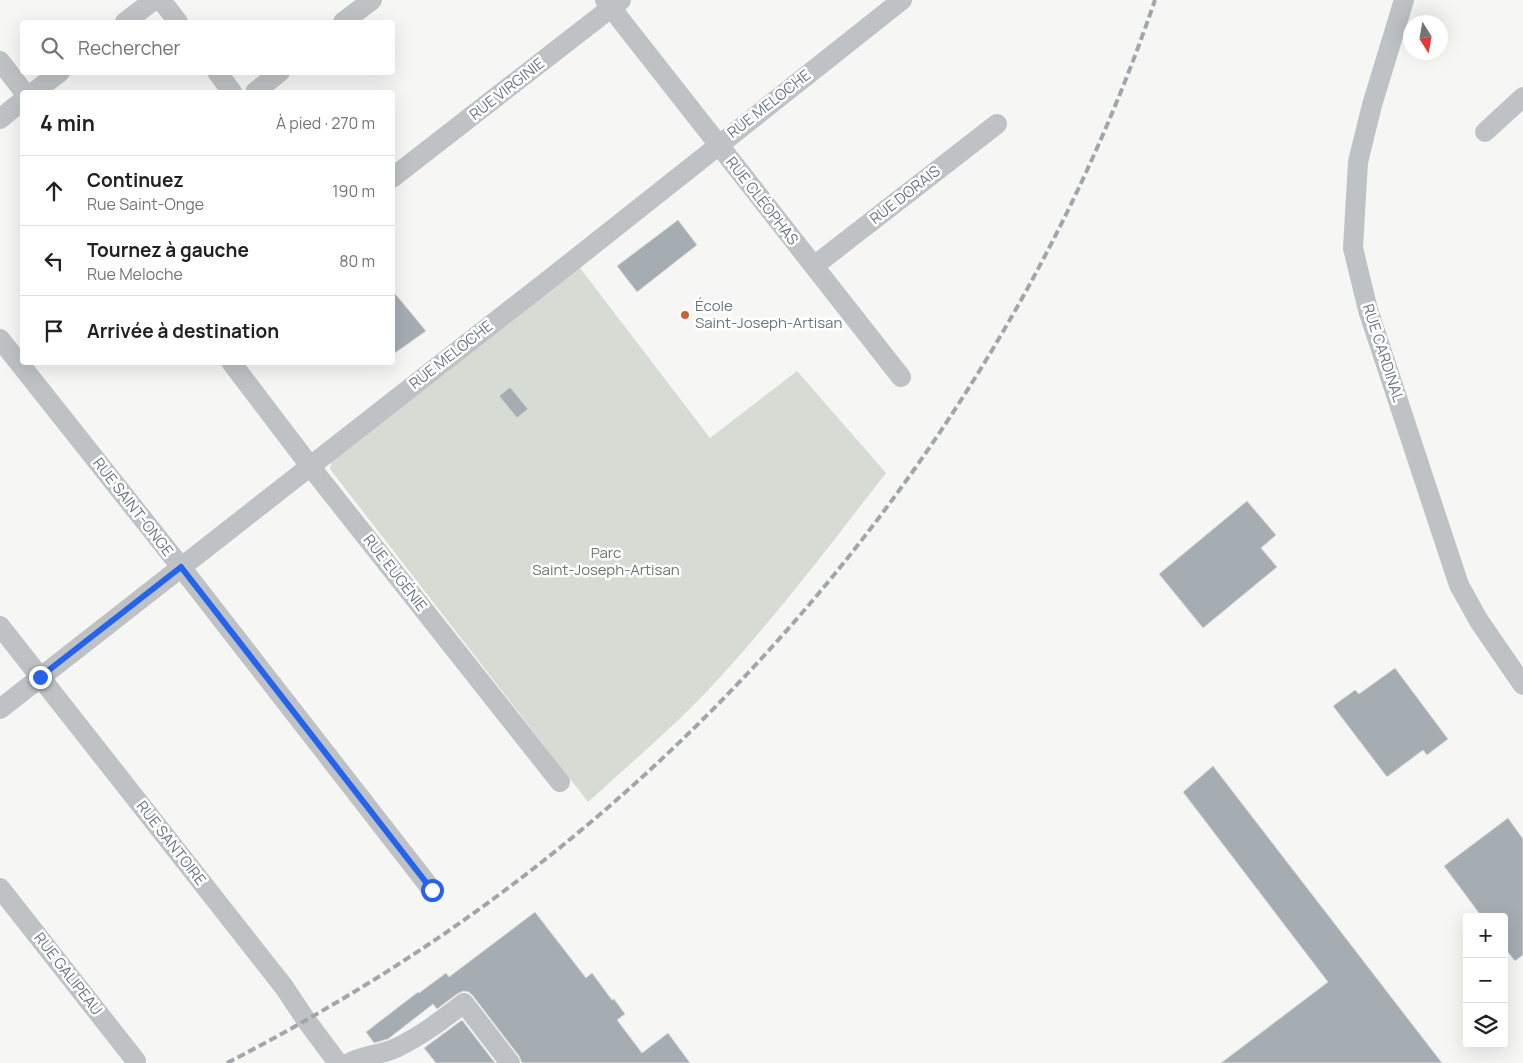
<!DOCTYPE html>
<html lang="fr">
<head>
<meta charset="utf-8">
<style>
  body { margin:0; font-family:Manrope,sans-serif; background:#f6f6f6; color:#202124 }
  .controls { position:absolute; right:15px; bottom:15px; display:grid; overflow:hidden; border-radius:5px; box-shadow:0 5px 20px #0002 }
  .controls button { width:45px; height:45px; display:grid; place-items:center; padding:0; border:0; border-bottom:1px solid #e0e0e0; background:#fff; color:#202124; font:25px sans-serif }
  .compass { position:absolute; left:1403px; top:15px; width:45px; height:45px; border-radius:50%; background:#fff; box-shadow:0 5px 20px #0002; rotate:169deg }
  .stop { position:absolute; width:15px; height:15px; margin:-11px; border:4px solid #2563eb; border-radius:50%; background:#fff }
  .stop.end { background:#2563eb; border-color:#fff; box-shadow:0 1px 5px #0008 }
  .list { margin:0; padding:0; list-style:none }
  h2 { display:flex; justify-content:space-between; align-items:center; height:65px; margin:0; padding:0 20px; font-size:21px }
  h2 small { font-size:16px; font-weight:400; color:#757577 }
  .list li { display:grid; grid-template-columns:32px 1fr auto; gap:15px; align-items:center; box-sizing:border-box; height:70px; padding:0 20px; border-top:1px solid #e0e0e0 }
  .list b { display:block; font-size:19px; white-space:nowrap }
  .list p { margin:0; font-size:16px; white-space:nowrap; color:#757577 }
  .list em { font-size:16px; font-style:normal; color:#757577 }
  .icon { flex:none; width:28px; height:28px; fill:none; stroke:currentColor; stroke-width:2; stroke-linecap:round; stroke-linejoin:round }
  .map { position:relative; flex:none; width:1523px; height:1063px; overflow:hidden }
  .search { position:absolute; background:#fff; box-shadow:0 5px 20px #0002; left:20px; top:20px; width:375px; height:55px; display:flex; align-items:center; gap:12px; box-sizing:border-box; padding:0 18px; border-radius:5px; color:#757577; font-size:19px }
  .panel { position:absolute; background:#fff; box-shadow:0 5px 20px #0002; left:20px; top:90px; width:375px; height:275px; border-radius:5px }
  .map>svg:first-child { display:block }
</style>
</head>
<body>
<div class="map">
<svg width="1523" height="1063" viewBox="0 0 1523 1063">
  <rect width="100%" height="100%" fill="#f6f6f4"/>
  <path fill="#d6dbd3" d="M 574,260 L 710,438 L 797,371 L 886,473 C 833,541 781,610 723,674 C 682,720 634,760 588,802 L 330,469 L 332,461 Z"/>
  <g fill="#a6adb2" stroke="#d8d8d6">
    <path d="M 678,220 L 697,245 L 637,292 L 617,266 Z"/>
    <path d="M 392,290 L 426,331 L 392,355 Z"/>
    <path d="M 510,387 L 528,409 L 517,418 L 499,396 Z"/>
    <path d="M 1247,501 L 1276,535 L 1261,548 L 1277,567 L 1203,628 L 1159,574 Z"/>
    <path d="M 1395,668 L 1448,739 L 1427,755 L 1423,750 L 1387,777 L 1333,706 L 1355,690 L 1359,694 Z"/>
    <path d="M 1213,766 L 1442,1063 L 1221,1063 L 1328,982 L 1183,792 Z"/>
    <path d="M 1508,818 L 1523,839 L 1523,955 L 1515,961 L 1504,947 L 1504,917 L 1482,917 L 1444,866 Z"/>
    <path d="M 535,912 L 586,978 L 592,973 L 612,1000 L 614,999 L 625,1014 L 617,1020 L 642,1053 L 668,1033 L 690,1063 L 522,1063 L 519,1056 L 473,996 L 469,992 L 463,991 L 457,994 L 437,1009 L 433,1004 L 388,1039 L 374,1043 L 366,1032 L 418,992 L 419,993 L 446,973 L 449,977 Z"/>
    <path d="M 462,1020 L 495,1063 L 436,1063 L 424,1048 Z"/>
  </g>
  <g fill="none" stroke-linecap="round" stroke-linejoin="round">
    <g stroke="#bec2c5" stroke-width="20">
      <path d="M 161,0 L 178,22"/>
      <path d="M 605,0 L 901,377"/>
      <path d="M 1404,0 L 1372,105 L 1358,162 L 1353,248 L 1368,310 L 1459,585 L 1479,621 L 1523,685"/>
      <path d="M 125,22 L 154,0"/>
      <path d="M 343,22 L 372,0"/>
      <path d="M 0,61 L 24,92"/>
      <path d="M 217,72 L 232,92"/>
      <path d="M 34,92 L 60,72"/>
      <path d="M 255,92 L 280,72"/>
      <path d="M 0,119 L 22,101"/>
      <path d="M 1485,132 L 1523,97"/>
      <path d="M 392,178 L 621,0"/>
      <path d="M 814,266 L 997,124"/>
      <path d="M 0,339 L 181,567 L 432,890"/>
      <path d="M 231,362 L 310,466 L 560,782"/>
      <path d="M 0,626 L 284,987 L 306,1020 L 338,1063"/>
      <path d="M 0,709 L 574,260 L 902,0"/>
      <path d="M 0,888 L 136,1061"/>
      <path d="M 349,1063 C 363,1055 381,1055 396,1048 C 421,1036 442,1020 464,1003 L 510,1063"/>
    </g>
    <path stroke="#a0a6aa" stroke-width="4" stroke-dasharray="8 4" stroke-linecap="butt" d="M 227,1063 C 324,1013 417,956 504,891 C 803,668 1035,352 1155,0"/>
  </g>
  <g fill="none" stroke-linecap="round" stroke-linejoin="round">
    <path stroke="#2563eb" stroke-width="6" d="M 40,677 L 181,567 L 432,890"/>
  </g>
  <circle fill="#cf5f3b" stroke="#fff" stroke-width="2" cx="685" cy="315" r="5"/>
  <g text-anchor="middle" stroke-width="5" stroke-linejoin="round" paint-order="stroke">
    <g font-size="15" fill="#697681" stroke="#fff">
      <text transform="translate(507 89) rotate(-38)" y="5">RUE VIRGINIE</text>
      <text transform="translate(769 104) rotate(-38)" y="5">RUE MELOCHE</text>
      <text transform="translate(905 195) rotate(-38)" y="5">RUE DORAIS</text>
      <text transform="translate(762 201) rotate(52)" y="5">RUE CLÉOPHAS</text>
      <text transform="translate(1383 353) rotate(72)" y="5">RUE CARDINAL</text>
      <text transform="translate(451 355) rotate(-38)" y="5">RUE MELOCHE</text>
      <text transform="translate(133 507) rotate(52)" y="5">RUE SAINT-ONGE</text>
      <text transform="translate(395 573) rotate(52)" y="5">RUE EUGÉNIE</text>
      <text transform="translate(171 843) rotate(52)" y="5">RUE SANTOIRE</text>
      <text transform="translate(68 974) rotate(52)" y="5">RUE GALIPEAU</text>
    </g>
    <g font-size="15" fill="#697681" stroke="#fff" text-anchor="start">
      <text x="695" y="311">École<tspan x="695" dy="17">Saint-Joseph-Artisan</tspan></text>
    </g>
    <g font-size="15" fill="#6b7967" stroke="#fff">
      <text x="606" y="558">Parc<tspan x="606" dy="17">Saint-Joseph-Artisan</tspan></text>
    </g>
  </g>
</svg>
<div class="controls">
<button>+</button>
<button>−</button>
<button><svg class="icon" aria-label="layers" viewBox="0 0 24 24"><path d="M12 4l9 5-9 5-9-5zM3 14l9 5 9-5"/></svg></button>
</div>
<svg class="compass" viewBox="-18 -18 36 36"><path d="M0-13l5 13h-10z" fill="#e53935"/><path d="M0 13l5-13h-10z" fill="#757577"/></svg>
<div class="stop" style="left:432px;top:890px"></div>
<div class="stop end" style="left:40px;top:677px"></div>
<div class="search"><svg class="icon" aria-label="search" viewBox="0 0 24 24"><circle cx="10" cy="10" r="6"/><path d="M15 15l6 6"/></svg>Rechercher</div>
<section class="panel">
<h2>4 min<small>À pied · 270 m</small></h2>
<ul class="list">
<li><svg class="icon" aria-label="ahead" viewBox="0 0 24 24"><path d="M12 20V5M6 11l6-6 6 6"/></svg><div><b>Continuez</b><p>Rue Saint-Onge</p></div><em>190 m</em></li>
<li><svg class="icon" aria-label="left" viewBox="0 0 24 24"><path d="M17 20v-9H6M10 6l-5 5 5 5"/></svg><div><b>Tournez à gauche</b><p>Rue Meloche</p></div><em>80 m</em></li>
<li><svg class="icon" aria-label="arrive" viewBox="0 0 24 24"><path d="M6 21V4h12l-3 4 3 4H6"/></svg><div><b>Arrivée à destination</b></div></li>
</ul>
</section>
</div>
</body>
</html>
